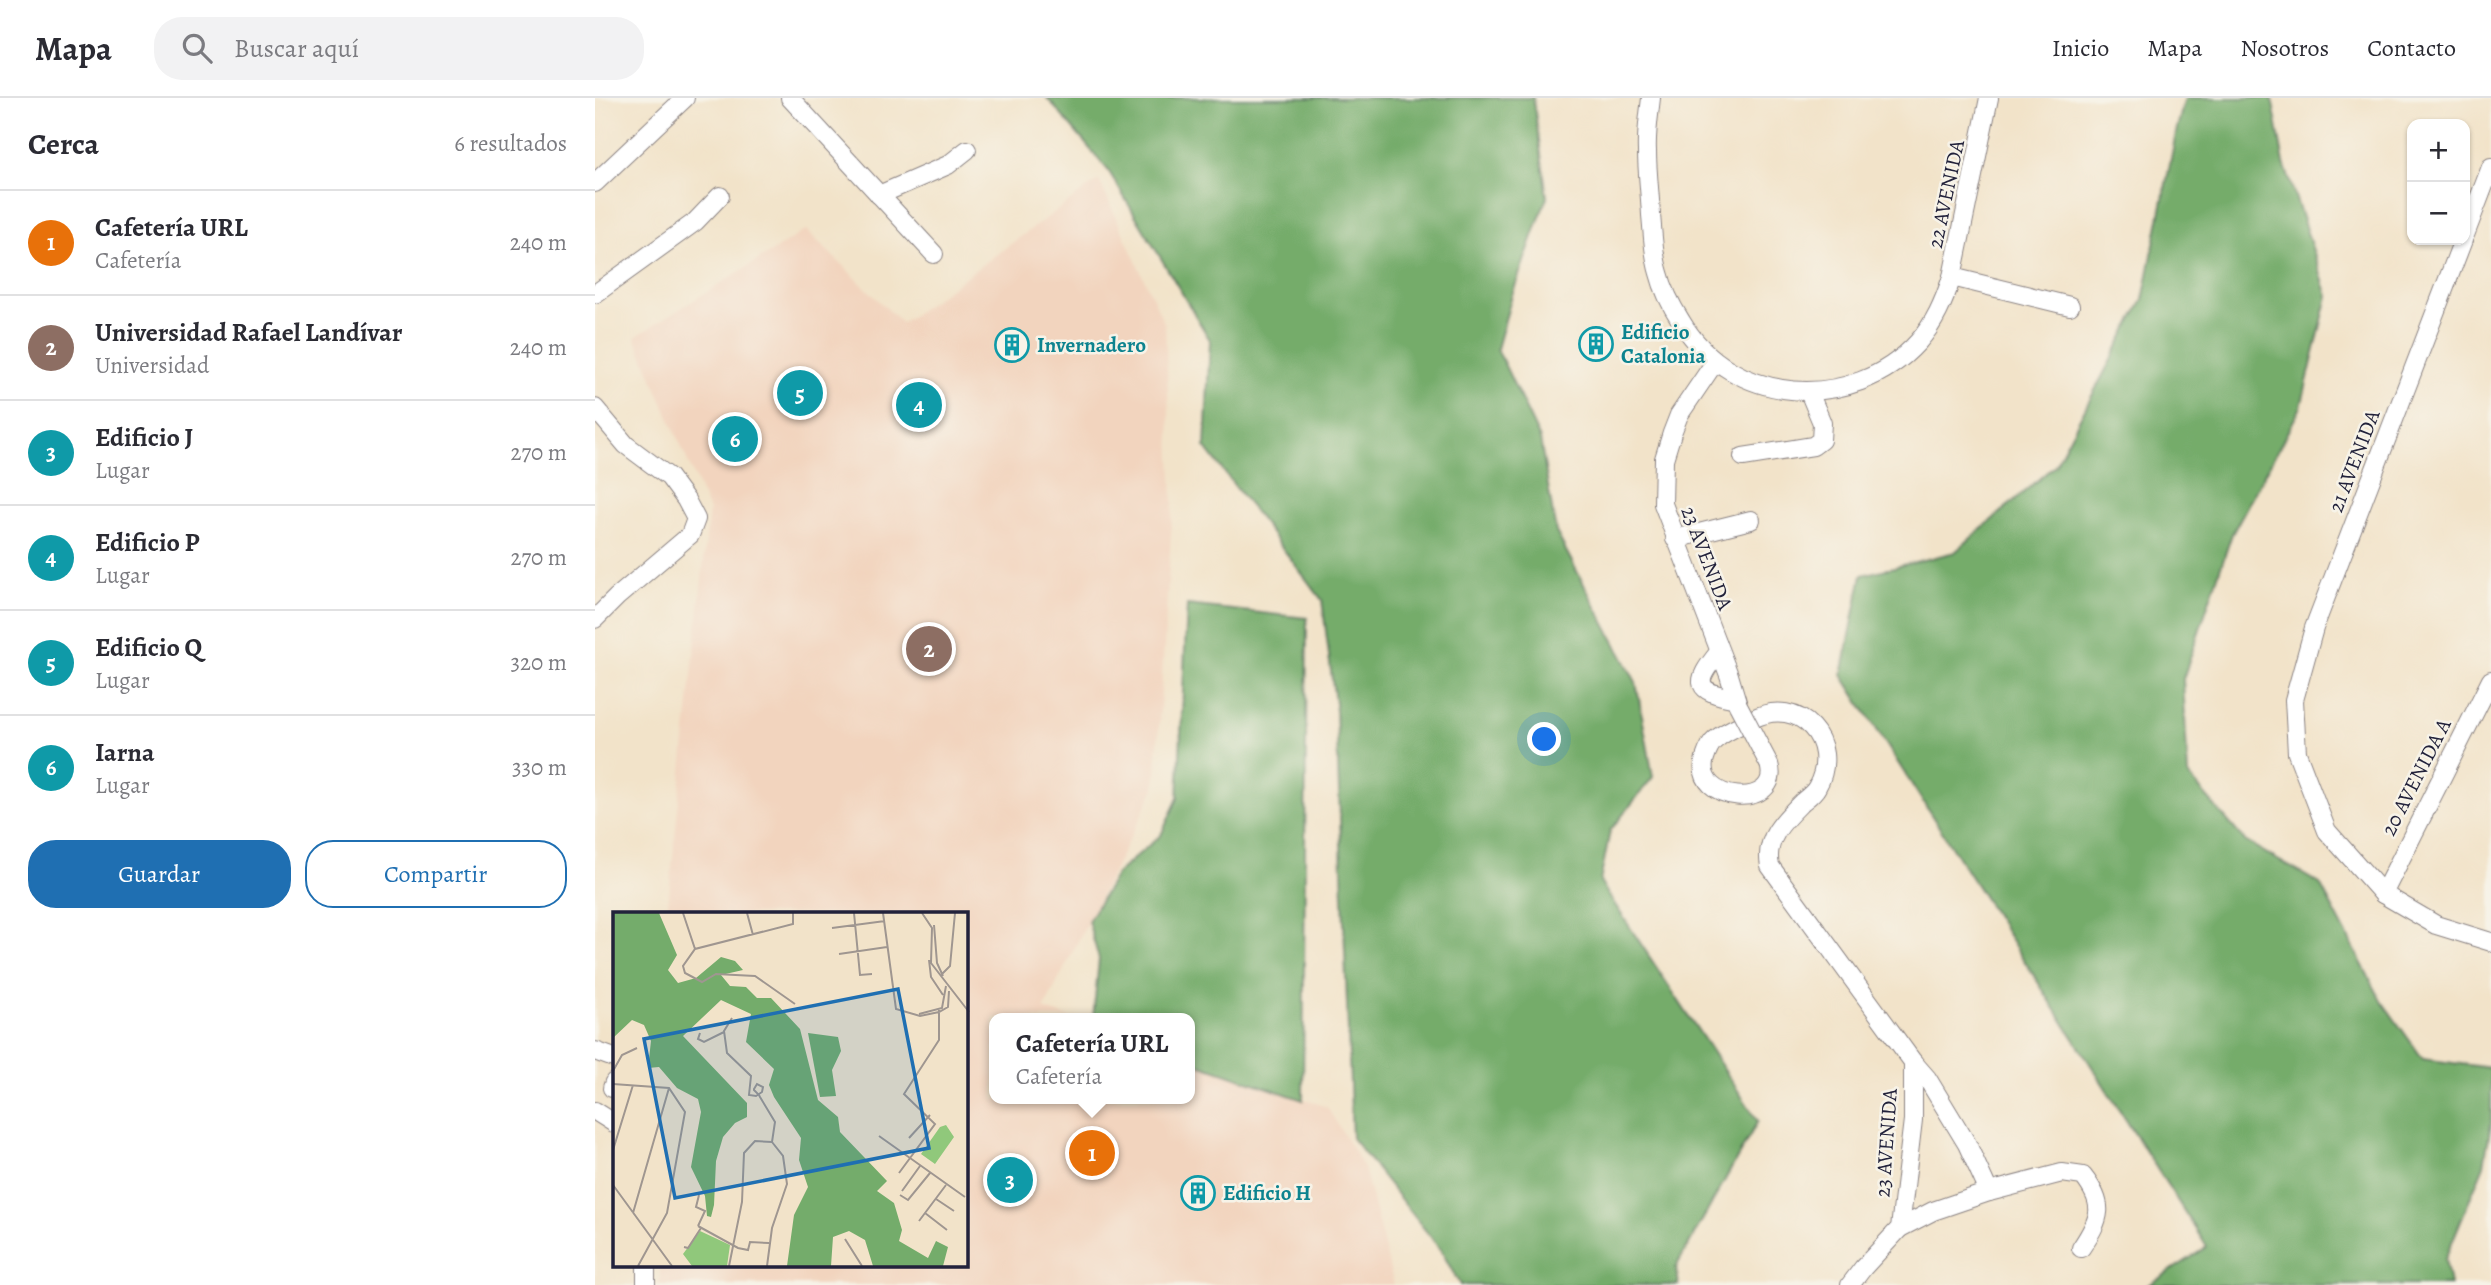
<!DOCTYPE html>
<html lang="es">
<head>
<meta charset="utf-8">
<style>
  body { margin:0; font-family:Alegreya,serif; background:#f2f2f3; color:#2b2b33 }
  .controls { position:absolute; right:21px; top:21px; display:grid; overflow:hidden; border-radius:14px; box-shadow:0 2px 5px #0004 }
  .controls button { width:63px; height:63px; display:grid; place-items:center; padding:0; border:0; border-bottom:2px solid #e1e1e2; background:#fff; color:#2b2b33; font:35px sans-serif }
  .you { position:absolute; left:950px; top:642px; width:24px; height:24px; margin:-18px; border:5px solid #fff; border-radius:50%; background:#1a73e8; box-shadow:0 0 0 10px #1a73e833 }
  .badge { display:grid; place-items:center; width:46px; height:46px; border-radius:50%; background:#1f6fb2; color:#fff; font-size:23px; font-weight:700 }
  .pin { position:absolute; translate:-50% -50%; border:4px solid #fff; box-shadow:0 2px 7px #0006 }
  .popup { position:absolute; left:394px; top:915px; width:206px; height:91px; box-sizing:border-box; display:grid; place-content:center; border-radius:14px; background:#fff; filter:drop-shadow(0 2px 5px #0005); font-size:23px; white-space:nowrap; color:#7c7c81 }
  .popup b { font-size:26px; color:#2b2b33 }
  .popup::after { content:''; position:absolute; left:50%; top:100%; margin-left:-14px; border:14px solid transparent; border-top-color:#fff }
  .list { margin:0; padding:0; list-style:none }
  h2 { display:flex; justify-content:space-between; align-items:center; height:91px; margin:0; padding:0 28px; font-size:30px }
  h2 small { font-size:23px; font-weight:400; color:#7c7c81 }
  .list li { display:grid; grid-template-columns:46px 1fr auto; gap:21px; align-items:center; box-sizing:border-box; height:105px; padding:0 28px; border-top:2px solid #e1e1e2 }
  .list b { display:block; font-size:26px; white-space:nowrap }
  .list p { margin:0; font-size:23px; white-space:nowrap; color:#7c7c81 }
  .list em { font-size:23px; font-style:normal; color:#7c7c81 }
  .actions { display:flex; gap:14px; padding:21px 28px }
  .actions a { flex:1; padding:16px 0; border:2px solid #1f6fb2; border-radius:28px; text-align:center; font-size:24px; color:#1f6fb2 }
  .actions .main { background:#1f6fb2; color:#fff }
  .icon { flex:none; width:38px; height:38px; fill:none; stroke:currentColor; stroke-width:2; stroke-linecap:round; stroke-linejoin:round }
  .map { position:relative; flex:none; width:1896px; height:1187px; overflow:hidden }
  header { display:flex; align-items:center; gap:42px; box-sizing:border-box; height:98px; padding:0 35px; background:#fff; border-bottom:2px solid #e1e1e2 }
  header strong { font-size:33px }
  nav { display:flex; gap:38px; margin-inline-start:auto; font-size:24px }
  .search { width:490px; height:63px; background:#f2f2f3; display:flex; align-items:center; gap:18px; box-sizing:border-box; padding:0 24px; border-radius:28px; color:#7c7c81; font-size:26px }
  main { display:flex }
  aside { flex:1; background:#fff }
  .map>svg:first-child { display:block }
</style>
</head>
<body>
<header>
<strong>Mapa</strong>
<div class="search"><svg class="icon" aria-label="search" viewBox="0 0 24 24"><circle cx="10" cy="10" r="6"/><path d="M15 15l6 6"/></svg>Buscar aquí</div>
<nav><a>Inicio</a><a>Mapa</a><a>Nosotros</a><a>Contacto</a></nav>
</header>
<main>
<aside>
<h2>Cerca<small>6 resultados</small></h2>
<ul class="list">
<li><span class="badge" style="background:#e8710a">1</span><div><b>Cafetería URL</b><p>Cafetería</p></div><em>240 m</em></li>
<li><span class="badge" style="background:#8d6e63">2</span><div><b>Universidad Rafael Landívar</b><p>Universidad</p></div><em>240 m</em></li>
<li><span class="badge" style="background:#0f9aa8">3</span><div><b>Edificio J</b><p>Lugar</p></div><em>270 m</em></li>
<li><span class="badge" style="background:#0f9aa8">4</span><div><b>Edificio P</b><p>Lugar</p></div><em>270 m</em></li>
<li><span class="badge" style="background:#0f9aa8">5</span><div><b>Edificio Q</b><p>Lugar</p></div><em>320 m</em></li>
<li><span class="badge" style="background:#0f9aa8">6</span><div><b>Iarna</b><p>Lugar</p></div><em>330 m</em></li>
</ul>
<div class="actions"><a class="main">Guardar</a><a>Compartir</a></div>
</aside>
<div class="map">
<svg width="1896" height="1187" viewBox="0 0 1896 1187">
  <rect width="100%" height="100%" fill="#f7f3e8"/>
  <filter id="ink" filterUnits="userSpaceOnUse"><feTurbulence type="fractalNoise" baseFrequency=".0143" numOctaves="2"/><feDisplacementMap in="SourceGraphic" scale="14" xChannelSelector="R" yChannelSelector="G"/><feConvolveMatrix kernelMatrix="1 2 1 2 8 2 1 2 1" color-interpolation-filters="sRGB"/></filter>
  <filter id="wash" filterUnits="userSpaceOnUse"><feTurbulence type="fractalNoise" baseFrequency=".00686" numOctaves="4" result="noise"/><feDisplacementMap in="SourceGraphic" scale="28" xChannelSelector="R" yChannelSelector="G"/><feGaussianBlur stdDeviation="1.57" result="paint"/><feColorMatrix in="noise" values="0 0 0 0 0 0 0 0 0 0 0 0 0 0 0 0 0 1.4 0 .05"/><feComposite in="paint" operator="in"/></filter>
  <g filter="url(#wash)">
    <rect width="100%" height="100%" fill="#f2e3c9"/>
    <path fill="#f2d4be" d="M 504,82 L 570,227 L 578,404 L 560,690 L 449,911 L 475,920 L 399,920 L 399,1001 L 595,1001 L 595,962 L 732,1009 L 769,1070 L 799,1187 L 65,1187 L 65,1168 L 371,1168 L 371,816 L 72,816 L 114,413 L 40,239 L 211,132 L 307,225 Z"/>
    <g fill="#74ac6b" stroke="#4b6753" stroke-width="2">
      <path d="M 452,0 L 938,0 L 952,99 L 917,197 L 902,251 L 945,341 L 961,434 L 1041,584 L 1058,679 L 1015,733 L 1005,784 L 1163,1023 L 1081,1169 L 1084,1187 L 865,1187 L 846,1152 L 757,1040 L 741,613 L 727,502 L 610,349 L 615,242 L 513,72 Z"/>
      <path d="M 1590,0 L 1677,0 L 1689,65 L 1733,198 L 1706,309 L 1637,436 L 1588,581 L 1593,677 L 1650,743 L 1725,786 L 1786,902 L 1828,961 L 1896,970 L 1896,1026 L 1889,1067 L 1850,1161 L 1855,1187 L 1554,1187 L 1612,1149 L 1247,577 L 1267,477 L 1360,454 L 1460,367 L 1548,202 L 1582,30 Z"/>
      <path d="M 592,507 L 712,520 L 708,1002 L 595,963 L 595,920 L 498,920 L 504,861 L 493,823 L 522,775 L 566,737 L 583,700 Z"/>
    </g>
  </g>
  <g filter="url(#ink)">
    <g fill="none" stroke-linecap="round" stroke-linejoin="round">
      <g stroke="#8a8282" stroke-width="20">
        <g id="minor">
          <path d="M 195,0 L 339,156"/>
          <path d="M 1056,0 C 1054,18 1051,35 1052,53 C 1052,74 1055,96 1056,117 C 1058,136 1058,156 1064,175 C 1068,191 1077,209 1086,223 C 1136,308 1258,316 1323,244 C 1340,225 1349,203 1357,179 L 1394,0"/>
          <path d="M 0,85 L 90,0"/>
          <path d="M 284,97 L 353,67 L 372,52"/>
          <path d="M 1870,137 L 1896,69"/>
          <path d="M 1868,142 L 1719,530 L 1699,602 L 1702,655 L 1732,733 L 1788,796 L 1841,827 L 1896,844"/>
          <path d="M 1357,179 L 1475,208"/>
          <path d="M 0,196 L 100,124 L 125,98"/>
          <path d="M 1120,264 L 1084,317 L 1077,335 L 1069,361 L 1068,406 L 1134,577 L 1143,607"/>
          <path d="M 0,310 L 31,347 L 74,379 L 91,402 L 101,421 L 95,437 L 22,499 L 0,521"/>
          <path d="M 1148,359 L 1218,348 L 1226,342 L 1227,325 L 1214,294"/>
          <path d="M 1080,441 L 1156,422"/>
          <path d="M 1124,554 C 1098,586 1100,593 1141,601"/>
          <path d="M 1174,666 C 1189,712 1096,706 1110,660 C 1112,654 1115,646 1120,642 C 1130,633 1146,627 1158,621 C 1204,597 1247,644 1222,689 C 1219,695 1212,700 1207,704 C 1189,722 1169,741 1175,768 L 1318,964 L 1318,1022 L 1305,1130 L 1268,1170 L 1255,1187"/>
          <path d="M 1788,796 L 1896,582"/>
          <path d="M 0,953 L 19,960"/>
          <path d="M 1318,964 L 1332,980 L 1372,1046 L 1394,1094"/>
          <path d="M 17,990 L 19,984"/>
          <path d="M 0,1013 L 19,1025"/>
          <path d="M 1305,1130 L 1338,1113 L 1394,1094 L 1467,1075 L 1488,1078 C 1511,1107 1506,1120 1486,1150"/>
          <path d="M 51,1168 L 51,1187"/>
        </g>
      </g>
      <use href="#minor" stroke="#fff" stroke-width="18"/>
      <g stroke="#8a8282" stroke-width="20" stroke-linecap="butt">
        <path id="minor-bridge" d="M 1143,607 L 1174,666"/>
      </g>
      <use href="#minor-bridge" stroke="#fff" stroke-width="18"/>
    </g>
  </g>
  <defs>
    <g id="building-ring" transform="scale(1.75)"><circle r="9.5" fill="#f7f3e8" stroke="#0f9aa8" stroke-width="1.5"/><path d="M-4-6H4V6H1V3H-1V6H-4ZM-2.5-4.3h1.7v1.8h-1.7ZM.8-4.3h1.7v1.8H.8ZM-2.5-1h1.7V.8h-1.7ZM.8-1h1.7V.8H.8Z" fill="#0f9aa8"/></g>
  </defs>
  <g fill-rule="evenodd">
    <use href="#building-ring" x="1001" y="246"/>
    <use href="#building-ring" x="417" y="247"/>
    <use href="#building-ring" x="603" y="1095"/>
  </g>
  <g text-anchor="middle" stroke-width="5" stroke-linejoin="round" paint-order="stroke">
    <g font-size="21" fill="#22223b" stroke="#f7f3e8">
      <text transform="translate(1351 96) rotate(-78)" y="7">22 AVENIDA</text>
      <text transform="translate(1759 363) rotate(-69)" y="7">21 AVENIDA</text>
      <text transform="translate(1112 460) rotate(69)" y="7">23 AVENIDA</text>
      <text transform="translate(1821 679) rotate(-63)" y="7">20 AVENIDA A</text>
      <text transform="translate(1291 1045) rotate(-86)" y="7">23 AVENIDA</text>
    </g>
    <g font-size="21" font-weight="bold" fill="#0d838f" stroke="#f7f3e8" text-anchor="start">
      <text x="1026" y="241">Edificio<tspan x="1026" dy="24">Catalonia</tspan></text>
      <text x="442" y="254">Invernadero</text>
      <text x="628" y="1102">Edificio H</text>
    </g>
  </g>
  <g transform="translate(18 814)">
    <rect width="355" height="355" fill="#f2e3c9"/>
    <path d="M 333,213 L 341,225 L 322,252 L 308,242 L 327,215 ZM 87,319 L 117,333 L 114,354 L 79,354 L 70,342 Z" fill="#90c87b"/>
    <path d="M 0,1 L 46,1 L 64,43 L 55,58 L 65,71 L 83,66 L 108,45 L 122,49 L 130,58 L 108,63 L 117,74 L 133,75 L 144,86 L 158,86 L 187,117 L 205,188 L 225,205 L 227,220 L 274,269 L 264,279 L 281,291 L 289,318 L 286,329 L 315,346 L 323,329 L 335,335 L 330,354 L 260,354 L 252,328 L 236,319 L 220,325 L 218,354 L 174,354 L 181,303 L 195,275 L 186,248 L 188,226 L 161,185 L 156,173 L 161,157 L 133,130 L 138,102 L 108,88 L 70,124 L 134,191 L 134,205 L 122,211 L 110,225 L 103,249 L 101,293 L 98,305 L 94,304 L 92,284 L 78,255 L 88,200 L 85,187 L 64,176 L 46,155 L 35,156 L 38,129 L 31,113 L 19,108 L 0,126 ZM 195,121 L 225,125 L 228,139 L 219,158 L 223,184 L 207,185 Z" fill="#74ac6b"/>
    <path fill="none" stroke="#9f9690" stroke-width="2" d="M 70,1 L 82,37M 134,1 L 140,23M 180,1 L 180,12 L 82,37 L 70,54 L 72,61 L 89,70 L 103,62 L 142,64 L 182,92M 241,1 L 247,63 L 259,62M 270,1 L 283,97 L 307,104 L 326,100 L 335,95 L 336,79M 309,1 L 319,16 L 318,51 L 356,100M 321,13 L 324,51 L 330,64M 219,16 L 272,9M 226,42 L 274,35M 316,48 L 318,65 L 330,83M 329,62 L 337,54 L 342,1M 306,102 L 329,96 L 333,74M 119,106 L 111,119 L 114,141 L 138,164 L 136,183 L 143,184 L 149,180 L 150,175 L 144,172 L 141,177 L 141,178 L 146,183 L 147,185 L 162,210 L 159,230M 87,121 L 85,127 L 91,130 L 111,120M 0,159 L 9,143 L 24,136M 0,172 L 56,176 L 72,200 L 54,301 L 25,354M 266,224 L 352,285M 296,226 L 317,203M 0,238 L 20,173M 286,261 L 322,212 L 291,182 L 326,128 L 326,98M 0,273 L 59,354M 289,279 L 307,254M 287,283 L 295,288 L 317,261M 323,287 L 341,299M 20,301 L 56,176M 312,301 L 334,318M 306,309 L 333,273M 85,314 L 125,336 L 135,338 L 137,330 L 156,331M 85,314 L 92,299 L 83,295 L 86,283M 232,327 L 249,354M 71,335 L 75,336 L 88,316M 116,354 L 129,290 L 131,241 L 142,229 L 159,230M 154,354 L 159,316 L 174,272 L 170,244 L 159,230"/>
    <path fill="#1f6fb2" fill-opacity="0.15" stroke="#1f6fb2" stroke-width="3.5" d="M 285,77 L 316,236 L 62,286 L 31,127 Z"/>
    <rect width="355" height="355" fill="none" stroke="#22223b" stroke-width="3.5"/>
  </g>
</svg>
<div class="controls">
<button>+</button>
<button>−</button>
</div>
<div class="you"></div>
<div class="pin badge" style="left:497px;top:1055px;background:#e8710a">1</div>
<div class="popup"><b>Cafetería URL</b>Cafetería</div>
<div class="pin badge" style="left:334px;top:551px;background:#8d6e63">2</div>
<div class="pin badge" style="left:415px;top:1082px;background:#0f9aa8">3</div>
<div class="pin badge" style="left:324px;top:307px;background:#0f9aa8">4</div>
<div class="pin badge" style="left:205px;top:295px;background:#0f9aa8">5</div>
<div class="pin badge" style="left:140px;top:341px;background:#0f9aa8">6</div>
</div>
</main>
</body>
</html>
